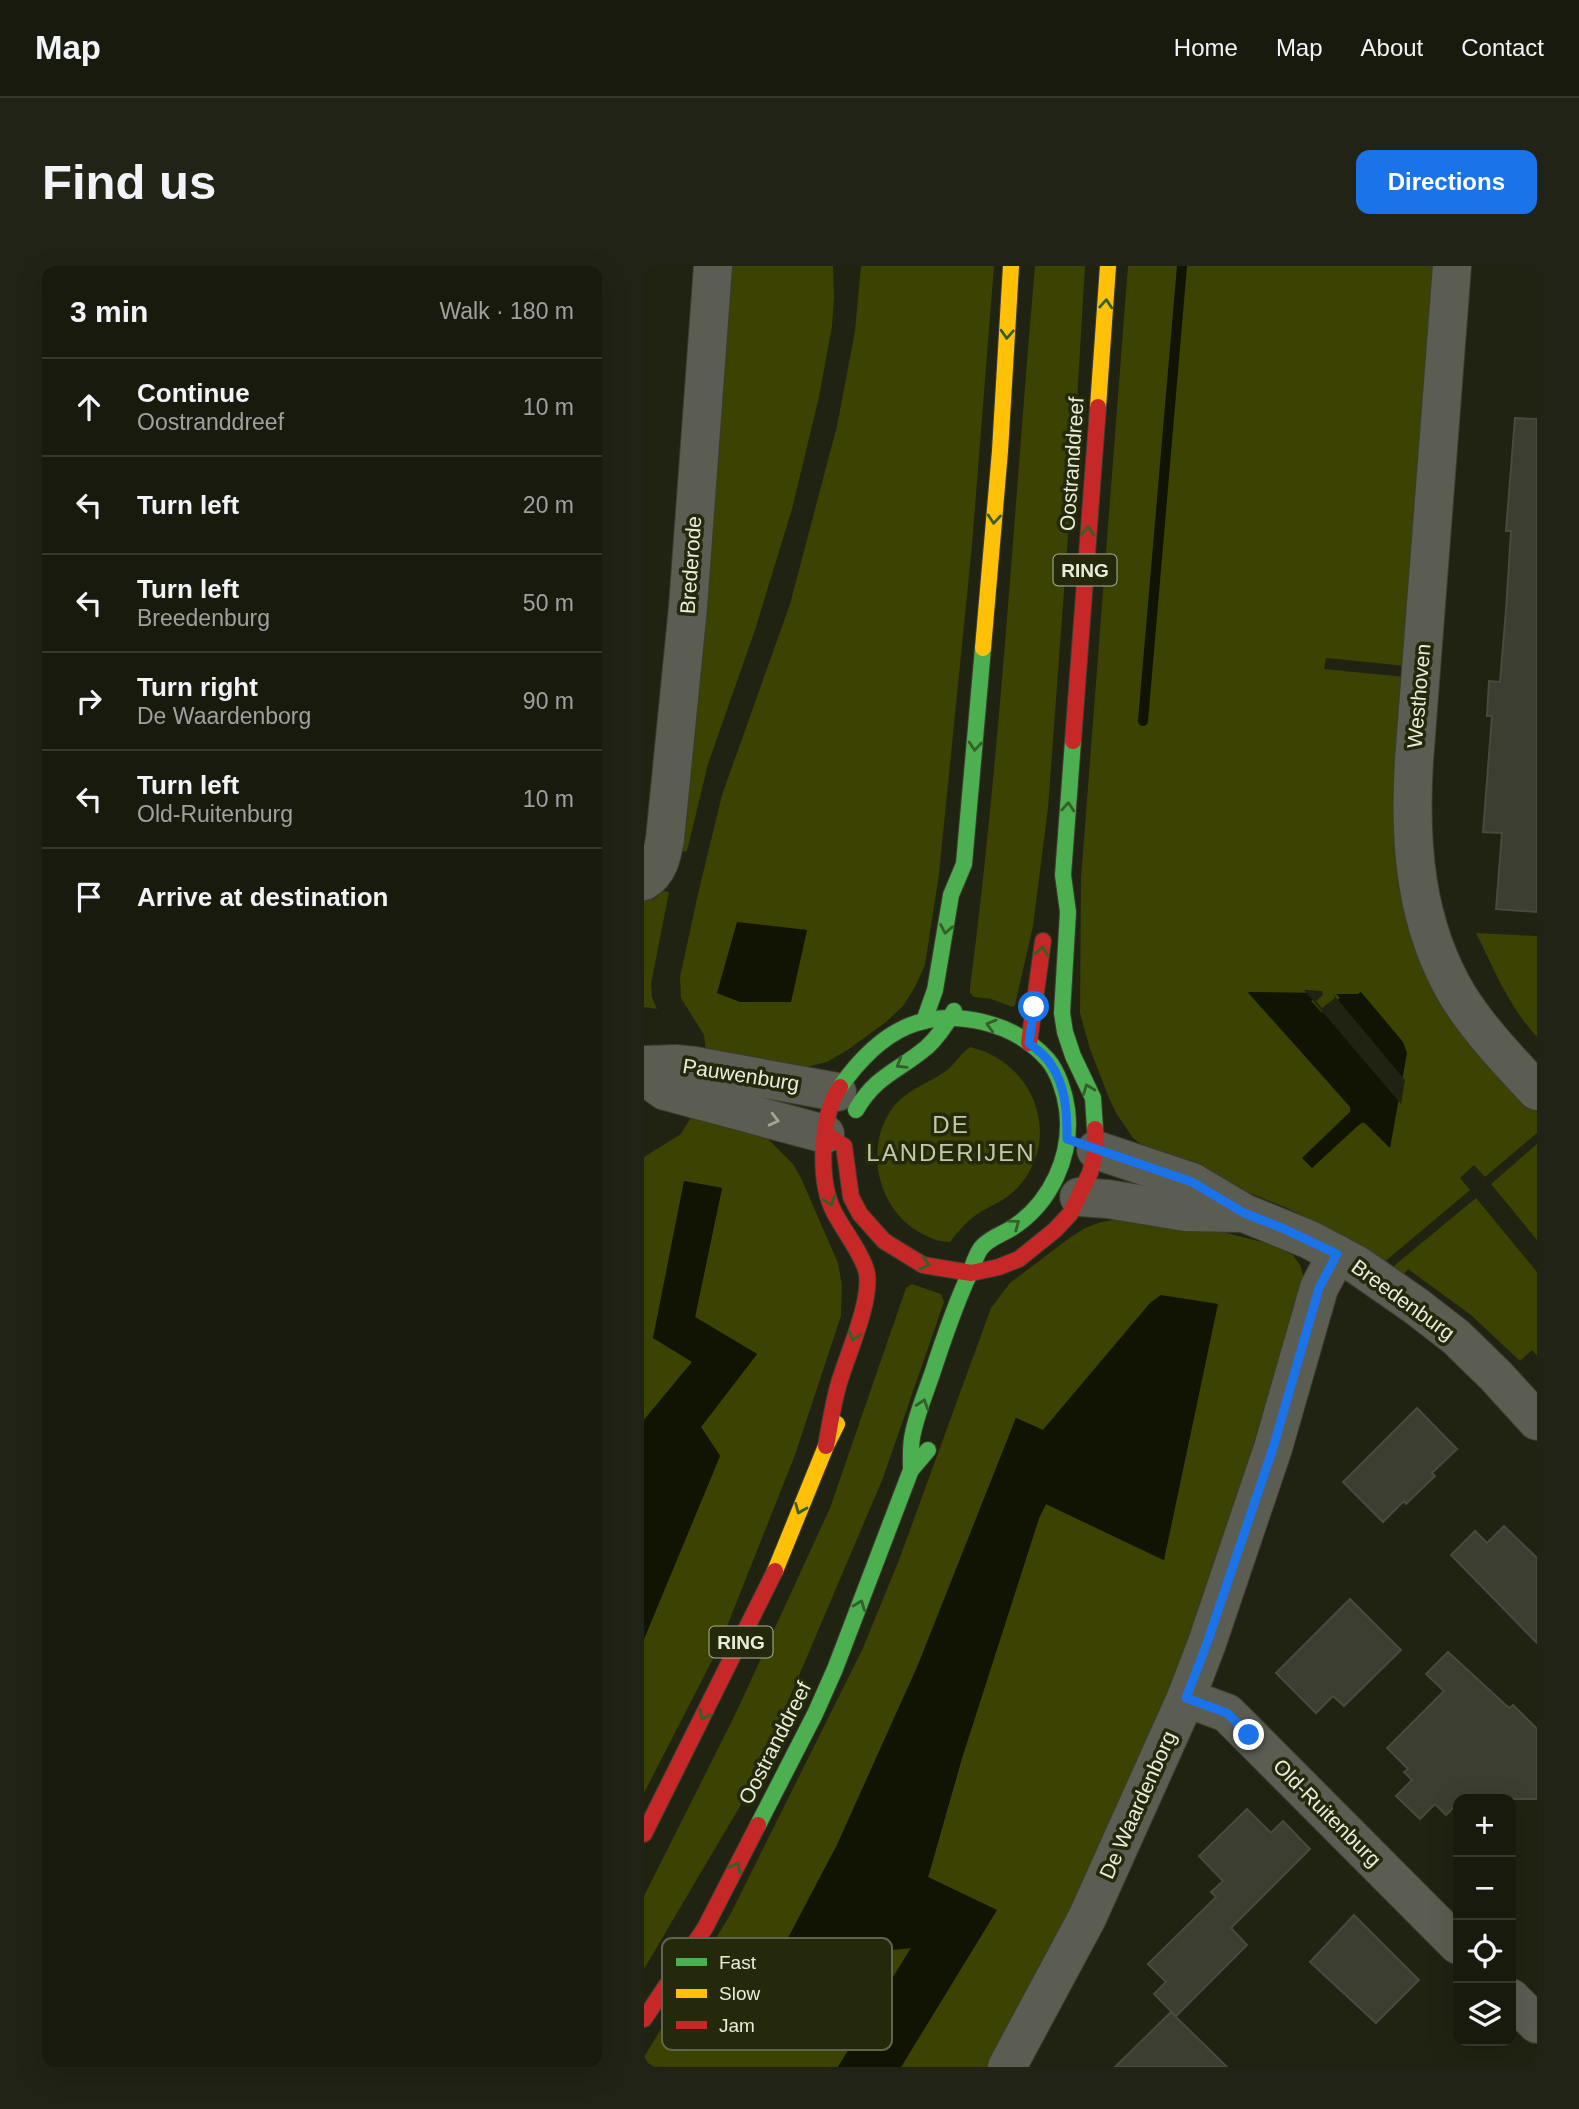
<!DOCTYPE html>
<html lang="en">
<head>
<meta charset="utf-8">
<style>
  body { margin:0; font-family:Helvetica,sans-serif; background:#212317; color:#f1f3f6 }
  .controls { position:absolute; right:21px; bottom:21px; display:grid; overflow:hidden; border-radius:14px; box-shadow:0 7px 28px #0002 }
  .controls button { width:63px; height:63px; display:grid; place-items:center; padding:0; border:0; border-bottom:2px solid #36382e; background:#181a0e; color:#f1f3f6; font:35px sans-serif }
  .stop { position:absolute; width:21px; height:21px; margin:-16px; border:5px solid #1a73e8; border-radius:50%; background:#fff }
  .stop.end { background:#1a73e8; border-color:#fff; box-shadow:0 2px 7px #0008 }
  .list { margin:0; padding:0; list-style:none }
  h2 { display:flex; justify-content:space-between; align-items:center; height:91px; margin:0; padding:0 28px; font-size:30px }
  h2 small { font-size:23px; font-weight:400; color:#9fa19e }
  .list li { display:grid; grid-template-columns:46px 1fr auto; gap:21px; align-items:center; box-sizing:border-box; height:98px; padding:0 28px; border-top:2px solid #36382e }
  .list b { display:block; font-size:26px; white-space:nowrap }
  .list p { margin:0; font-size:23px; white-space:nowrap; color:#9fa19e }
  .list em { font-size:23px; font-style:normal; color:#9fa19e }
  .icon { flex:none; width:38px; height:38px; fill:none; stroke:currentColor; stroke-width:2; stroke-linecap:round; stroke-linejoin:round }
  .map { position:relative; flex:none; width:893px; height:1801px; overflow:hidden; border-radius:14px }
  header { display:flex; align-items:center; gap:42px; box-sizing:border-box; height:98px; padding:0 35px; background:#181a0e; border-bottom:2px solid #36382e }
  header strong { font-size:33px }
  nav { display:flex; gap:38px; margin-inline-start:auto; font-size:24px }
  .intro { display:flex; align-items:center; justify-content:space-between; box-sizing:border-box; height:168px; padding:0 42px }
  h1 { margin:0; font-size:49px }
  .button { padding:18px 32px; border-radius:14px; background:#1a73e8; color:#fff; font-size:24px; font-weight:700 }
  main { display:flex; gap:42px; padding:0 42px }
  aside { flex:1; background:#181a0e; border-radius:14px; box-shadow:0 7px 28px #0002 }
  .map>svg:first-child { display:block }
</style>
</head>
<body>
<header>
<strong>Map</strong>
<nav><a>Home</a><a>Map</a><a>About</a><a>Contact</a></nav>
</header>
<div class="intro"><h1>Find us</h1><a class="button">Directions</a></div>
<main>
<aside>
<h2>3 min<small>Walk · 180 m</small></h2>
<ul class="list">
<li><svg class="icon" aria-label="ahead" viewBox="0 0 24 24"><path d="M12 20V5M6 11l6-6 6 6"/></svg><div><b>Continue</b><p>Oostranddreef</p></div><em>10 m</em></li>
<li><svg class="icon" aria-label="left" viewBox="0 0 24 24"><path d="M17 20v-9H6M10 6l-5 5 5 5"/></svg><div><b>Turn left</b></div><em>20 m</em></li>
<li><svg class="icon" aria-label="left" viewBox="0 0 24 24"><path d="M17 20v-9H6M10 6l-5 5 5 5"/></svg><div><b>Turn left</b><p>Breedenburg</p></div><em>50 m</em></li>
<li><svg class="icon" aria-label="right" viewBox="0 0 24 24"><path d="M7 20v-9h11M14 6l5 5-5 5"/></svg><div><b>Turn right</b><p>De Waardenborg</p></div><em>90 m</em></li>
<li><svg class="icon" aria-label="left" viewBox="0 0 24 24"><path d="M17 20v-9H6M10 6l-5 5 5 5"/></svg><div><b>Turn left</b><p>Old-Ruitenburg</p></div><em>10 m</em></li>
<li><svg class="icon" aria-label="arrive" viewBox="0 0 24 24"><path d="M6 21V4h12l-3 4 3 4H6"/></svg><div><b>Arrive at destination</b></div></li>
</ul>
</aside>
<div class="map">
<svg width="893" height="1801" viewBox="0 0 893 1801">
  <rect width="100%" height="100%" fill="#202312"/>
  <g fill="#3b4202" fill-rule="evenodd">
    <path d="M 88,0 L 189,0 L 190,32 L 188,60 L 175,131 L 148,243 L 111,364 L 64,498 L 43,585 L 31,587 Z"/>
    <path d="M 217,0 L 350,0 L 328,279 L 295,608 L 281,699 L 271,721 L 259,740 L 242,756 L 205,783 L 183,796 L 146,805 L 62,786 L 60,769 L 37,732 L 36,711 L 54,628 L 78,529 L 146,338 L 193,160 L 211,65 Z"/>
    <path d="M 391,0 L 441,0 L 429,203 L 404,542 L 389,660 L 371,739 L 369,741 L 347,733 L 330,731 L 326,727 L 326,722 C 357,483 370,241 391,0 Z"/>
    <path d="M 484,0 L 793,0 L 762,400 L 682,392 L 680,403 L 761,411 L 752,562 L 876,827 L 893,846 L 893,867 L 841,911 L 830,899 L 816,912 L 826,924 L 738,998 L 704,973 L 643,942 L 566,911 L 524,898 L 489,872 L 472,847 L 465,832 L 446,783 L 436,747 L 437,612 ZM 604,727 L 675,727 L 667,735 L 678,747 L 696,732 L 693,728 L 714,728 L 745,881 L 721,857 L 714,858 L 706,846 L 706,840 Z"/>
    <path d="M 20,625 L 25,626 L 7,718 L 8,731 L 13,743 L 0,741 L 0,635 L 10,633 Z"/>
    <path d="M 832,667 L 893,670 L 893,771 C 865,741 850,703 832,667 Z"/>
    <path d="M 326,781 C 388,795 419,868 376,919 C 363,935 348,938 332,949 C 322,956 314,966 306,976 C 295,976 285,972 275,966 C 233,942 219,880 250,840 C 263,824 282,818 299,807 C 310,800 316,788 326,781 Z"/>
    <path d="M 49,848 L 121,870 L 149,898 L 157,912 L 194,997 L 198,1019 L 197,1050 L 151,1189 L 74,1383 L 0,1527 L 0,1373 L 76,1190 L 57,1161 L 113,1088 L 51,1051 L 78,922 L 40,915 L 48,1096 L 0,1154 L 0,891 L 37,868 Z"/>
    <path d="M 893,878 L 893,974 L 847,918 Z"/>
    <path d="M 832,932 L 893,1006 L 893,1090 L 888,1084 L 876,1095 L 827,1049 L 764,1003 L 756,1013 L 745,1004 Z"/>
    <path d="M 489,951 L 540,956 L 622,977 L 649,989 L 656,999 L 660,1011 L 587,1251 L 534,1403 L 425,1651 L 344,1801 L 257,1801 L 352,1645 L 284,1612 L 318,1492 L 395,1252 L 402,1238 L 519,1294 L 517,1029 L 506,1038 L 399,1164 L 372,1152 L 274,1399 L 193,1579 L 132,1695 L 267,1682 L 194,1801 L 0,1801 L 0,1791 L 86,1649 L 219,1382 L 255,1294 L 347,1042 L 366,1017 L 424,973 L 441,962 L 457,956 Z"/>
    <path d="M 268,1018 L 297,1028 L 300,1036 L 239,1212 L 128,1473 L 102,1530 L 0,1703 L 0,1630 L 90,1451 L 186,1242 L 262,1022 Z"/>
  </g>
  <g fill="#111402">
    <path d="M 93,656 L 163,664 L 147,736 L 96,736 L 73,727 Z"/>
    <path d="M 604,726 L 676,727 L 667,735 L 678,747 L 696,732 L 692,728 L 714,728 L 717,726 L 759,776 L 763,787 L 746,882 L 721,857 L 718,856 L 668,902 L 658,892 L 706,846 L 707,842 Z"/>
    <path d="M 40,915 L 78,922 L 51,1051 L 113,1088 L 57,1161 L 76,1190 L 0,1373 L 0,1154 L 48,1096 L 9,1072 Z"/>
    <path d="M 517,1029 L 574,1038 L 520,1294 L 402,1238 L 395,1252 L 318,1492 L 284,1611 L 353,1644 L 257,1801 L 194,1801 L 267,1682 L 132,1695 L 193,1579 L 274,1399 L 372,1152 L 399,1164 L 506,1037 Z"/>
  </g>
  <path fill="#202312" d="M 660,724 L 678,725 L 679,729 L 672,735 L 678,742 L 691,732 L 689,728 L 700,741 L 761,814 L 757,838 Z"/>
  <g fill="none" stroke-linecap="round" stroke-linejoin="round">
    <path stroke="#111402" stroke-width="10" d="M 499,455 L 538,0"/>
  </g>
  <g fill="#3b3e30" stroke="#474a3d" stroke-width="2">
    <path d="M 871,152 L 893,153 L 893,646 L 852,643 L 858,567 L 839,566 L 848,450 L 843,450 L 845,415 L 856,416 L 862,344 L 867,265 L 862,265 Z"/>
    <path d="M 773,1142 L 813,1183 L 788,1207 L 791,1210 L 762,1238 L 760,1235 L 739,1256 L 699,1216 Z"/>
    <path d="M 860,1260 L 893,1292 L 893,1377 L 807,1289 L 831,1265 L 843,1277 Z"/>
    <path d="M 706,1333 L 757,1384 L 700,1440 L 689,1430 L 672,1447 L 632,1407 Z"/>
    <path d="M 804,1386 L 865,1442 L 869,1439 L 893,1463 L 893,1533 L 814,1533 L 814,1537 L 802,1549 L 791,1538 L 776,1553 L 752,1530 L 768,1514 L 760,1506 L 764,1503 L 743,1482 L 800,1425 L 782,1408 Z"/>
    <path d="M 603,1543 L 627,1567 L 639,1555 L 666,1583 L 587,1662 L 603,1679 L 532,1750 L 510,1728 L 522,1716 L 504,1698 L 572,1631 L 567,1626 L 579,1615 L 555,1590 Z"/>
    <path d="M 710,1649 L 775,1714 L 732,1757 L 666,1696 Z"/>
    <path d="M 527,1746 L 583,1801 L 471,1801 Z"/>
  </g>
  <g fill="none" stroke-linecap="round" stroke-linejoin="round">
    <g stroke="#3a3d30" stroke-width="40">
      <g id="street">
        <path d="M 808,0 L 770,495 C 765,577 771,658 814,730 C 836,765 865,795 893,825"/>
        <path d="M 0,615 C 15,606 18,589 21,573 L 44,341 L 69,0"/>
        <path d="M 0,799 L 32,798 L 51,800 L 193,826"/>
        <path d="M 0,810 L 21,825 L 181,868"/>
        <path d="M 452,884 L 548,916 L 600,947 L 666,974 L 713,999 L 772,1040 L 812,1071 L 852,1110 L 893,1155"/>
        <path d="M 435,931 L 464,933 L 542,946 L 598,947"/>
        <path d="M 542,1432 L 583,1447 L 814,1679"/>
        <path d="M 867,1732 L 893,1758"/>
        <path d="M 363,1801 L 443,1652 L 542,1432 L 563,1377 L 629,1182 L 675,1022 L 693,988"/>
      </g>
    </g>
    <g stroke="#3a3d30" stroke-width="18">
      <g id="fast">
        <path d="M 429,475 L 419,609 L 424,646 L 418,747 L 421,766 L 429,790 L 449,832 L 451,863"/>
        <path d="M 280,755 L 291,724 L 307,629 L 320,598 L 339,382"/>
        <path d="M 196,821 C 213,797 235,773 262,761 C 308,741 371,756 404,794 C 414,806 421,827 423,843 C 429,889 407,937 368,962 C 357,969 345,972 337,982 C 332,989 329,999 326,1007 C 312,1036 302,1066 292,1096 C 285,1119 274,1143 269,1167 C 266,1178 267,1192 267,1204"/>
        <path d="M 212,844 C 232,809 255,805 283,781 C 295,770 302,759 310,745"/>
        <path d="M 114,1559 L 171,1448 L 191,1403 L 267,1204 L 284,1184"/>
      </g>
    </g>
    <g stroke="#3a3d30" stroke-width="18">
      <g id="slow">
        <path d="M 454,141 L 464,0"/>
        <path d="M 339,382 L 356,185 L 367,0"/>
        <path d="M 131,1305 L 182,1180 L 193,1158"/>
      </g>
    </g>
    <g stroke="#3a3d30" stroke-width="18">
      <g id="jam">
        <path d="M 429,475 L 454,141"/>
        <path d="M 385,777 L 399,675"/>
        <path d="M 181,868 L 200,880 L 207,931 L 216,948 L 240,975 L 279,999 L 327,1007 L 355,1001 L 375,993 L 411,964 L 426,948 L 446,907 L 452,884 L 451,863"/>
        <path d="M 182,1180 C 186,1159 189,1137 195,1117 C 204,1087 227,1037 223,1008 C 221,992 198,962 190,946 C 174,915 176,850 196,821"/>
        <path d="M 0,1568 L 131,1305"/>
        <path d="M 0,1753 L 61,1662 L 114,1559"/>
      </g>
    </g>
    <use href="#street" stroke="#5b5d52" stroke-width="38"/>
    <use href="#fast" stroke="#4caf50" stroke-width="16"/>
    <use href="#slow" stroke="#ffc107" stroke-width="16"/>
    <use href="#jam" stroke="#c62828" stroke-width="16"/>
  </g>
  <defs><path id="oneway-chevron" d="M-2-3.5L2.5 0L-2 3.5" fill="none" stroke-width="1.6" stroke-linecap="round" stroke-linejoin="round" transform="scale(1.75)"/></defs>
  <g stroke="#345f27">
    <use href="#oneway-chevron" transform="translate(462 38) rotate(-86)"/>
    <use href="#oneway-chevron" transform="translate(363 68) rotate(93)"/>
    <use href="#oneway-chevron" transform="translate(350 253) rotate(95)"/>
    <use href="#oneway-chevron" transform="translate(444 265) rotate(-86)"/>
    <use href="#oneway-chevron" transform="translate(331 480) rotate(95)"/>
    <use href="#oneway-chevron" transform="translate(424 541) rotate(-86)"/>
    <use href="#oneway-chevron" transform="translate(302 663) rotate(100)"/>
    <use href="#oneway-chevron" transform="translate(398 685) rotate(-82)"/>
    <use href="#oneway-chevron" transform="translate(347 759) rotate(-164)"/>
    <use href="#oneway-chevron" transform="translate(257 798) rotate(149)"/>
    <use href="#oneway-chevron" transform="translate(444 823) rotate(-111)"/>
    <use href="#oneway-chevron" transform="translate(186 935) rotate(72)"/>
    <use href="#oneway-chevron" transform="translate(371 958) rotate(-36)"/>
    <use href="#oneway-chevron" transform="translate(281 998) rotate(18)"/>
    <use href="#oneway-chevron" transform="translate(210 1070) rotate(107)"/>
    <use href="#oneway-chevron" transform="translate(279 1138) rotate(-72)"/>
    <use href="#oneway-chevron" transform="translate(156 1243) rotate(112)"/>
    <use href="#oneway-chevron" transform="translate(216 1339) rotate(-69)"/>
    <use href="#oneway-chevron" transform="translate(60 1449) rotate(117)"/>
    <use href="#oneway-chevron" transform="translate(92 1601) rotate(-63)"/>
  </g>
  <use stroke="#a2a496" href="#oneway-chevron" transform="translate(130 854) rotate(14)"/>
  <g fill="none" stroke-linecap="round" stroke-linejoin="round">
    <path stroke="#1a73e8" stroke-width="9" d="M 390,741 L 385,777 C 392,783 401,789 406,797 C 422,820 423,846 423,873 L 548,916 L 600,947 L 638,962 L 693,988 L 675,1022 L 629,1182 L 563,1377 L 542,1432 L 583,1447 L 605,1469"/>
  </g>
  <g text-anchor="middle" stroke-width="7" stroke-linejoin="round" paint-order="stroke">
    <g fill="#24290c" stroke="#adb29d" stroke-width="2">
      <rect x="409.5" y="288.5" width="63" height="31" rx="5"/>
      <rect x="65.5" y="1360.5" width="63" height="31" rx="5"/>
    </g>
    <g font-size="19" font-weight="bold" fill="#e8ecdb">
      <text x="441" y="311">RING</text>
      <text x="97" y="1383">RING</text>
    </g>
    <g font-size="21" fill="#e8ecdb" stroke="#24290c">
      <text transform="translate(428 198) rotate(-86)" y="7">Oostranddreef</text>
      <text transform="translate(47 299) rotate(-86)" y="7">Brederode</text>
      <text transform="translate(775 430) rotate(-85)" y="7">Westhoven</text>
      <text transform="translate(97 809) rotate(9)" y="7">Pauwenburg</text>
      <text transform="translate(759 1034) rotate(36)" y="7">Breedenburg</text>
      <text transform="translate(131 1477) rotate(-63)" y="7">Oostranddreef</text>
      <text transform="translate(494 1539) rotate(-66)" y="7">De Waardenborg</text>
      <text transform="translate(683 1547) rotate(45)" y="7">Old-Ruitenburg</text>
    </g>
    <g font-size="24" letter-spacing="2" fill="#c2c9a8" stroke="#24290c">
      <text x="307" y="867">DE<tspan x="307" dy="28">LANDERIJEN</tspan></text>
    </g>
  </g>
  <rect x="18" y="1672" width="230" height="112" rx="10" fill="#24290c" stroke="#5f644a" stroke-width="2"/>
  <rect x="32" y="1692" width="31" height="8" fill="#4caf50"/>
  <rect x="32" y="1723" width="31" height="9" fill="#ffc107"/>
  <rect x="32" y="1755" width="31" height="8" fill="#c62828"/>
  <g font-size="19" fill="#e8ecdb">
    <text x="75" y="1703">Fast</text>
    <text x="75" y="1734">Slow</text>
    <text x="75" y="1766">Jam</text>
  </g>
</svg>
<div class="controls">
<button>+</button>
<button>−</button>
<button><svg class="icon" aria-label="locate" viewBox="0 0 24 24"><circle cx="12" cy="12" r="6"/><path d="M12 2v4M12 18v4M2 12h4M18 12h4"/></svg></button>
<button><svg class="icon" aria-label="layers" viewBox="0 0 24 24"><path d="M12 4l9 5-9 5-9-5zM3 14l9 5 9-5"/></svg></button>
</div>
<div class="stop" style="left:390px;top:741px"></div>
<div class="stop end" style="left:605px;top:1469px"></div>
</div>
</main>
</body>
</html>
